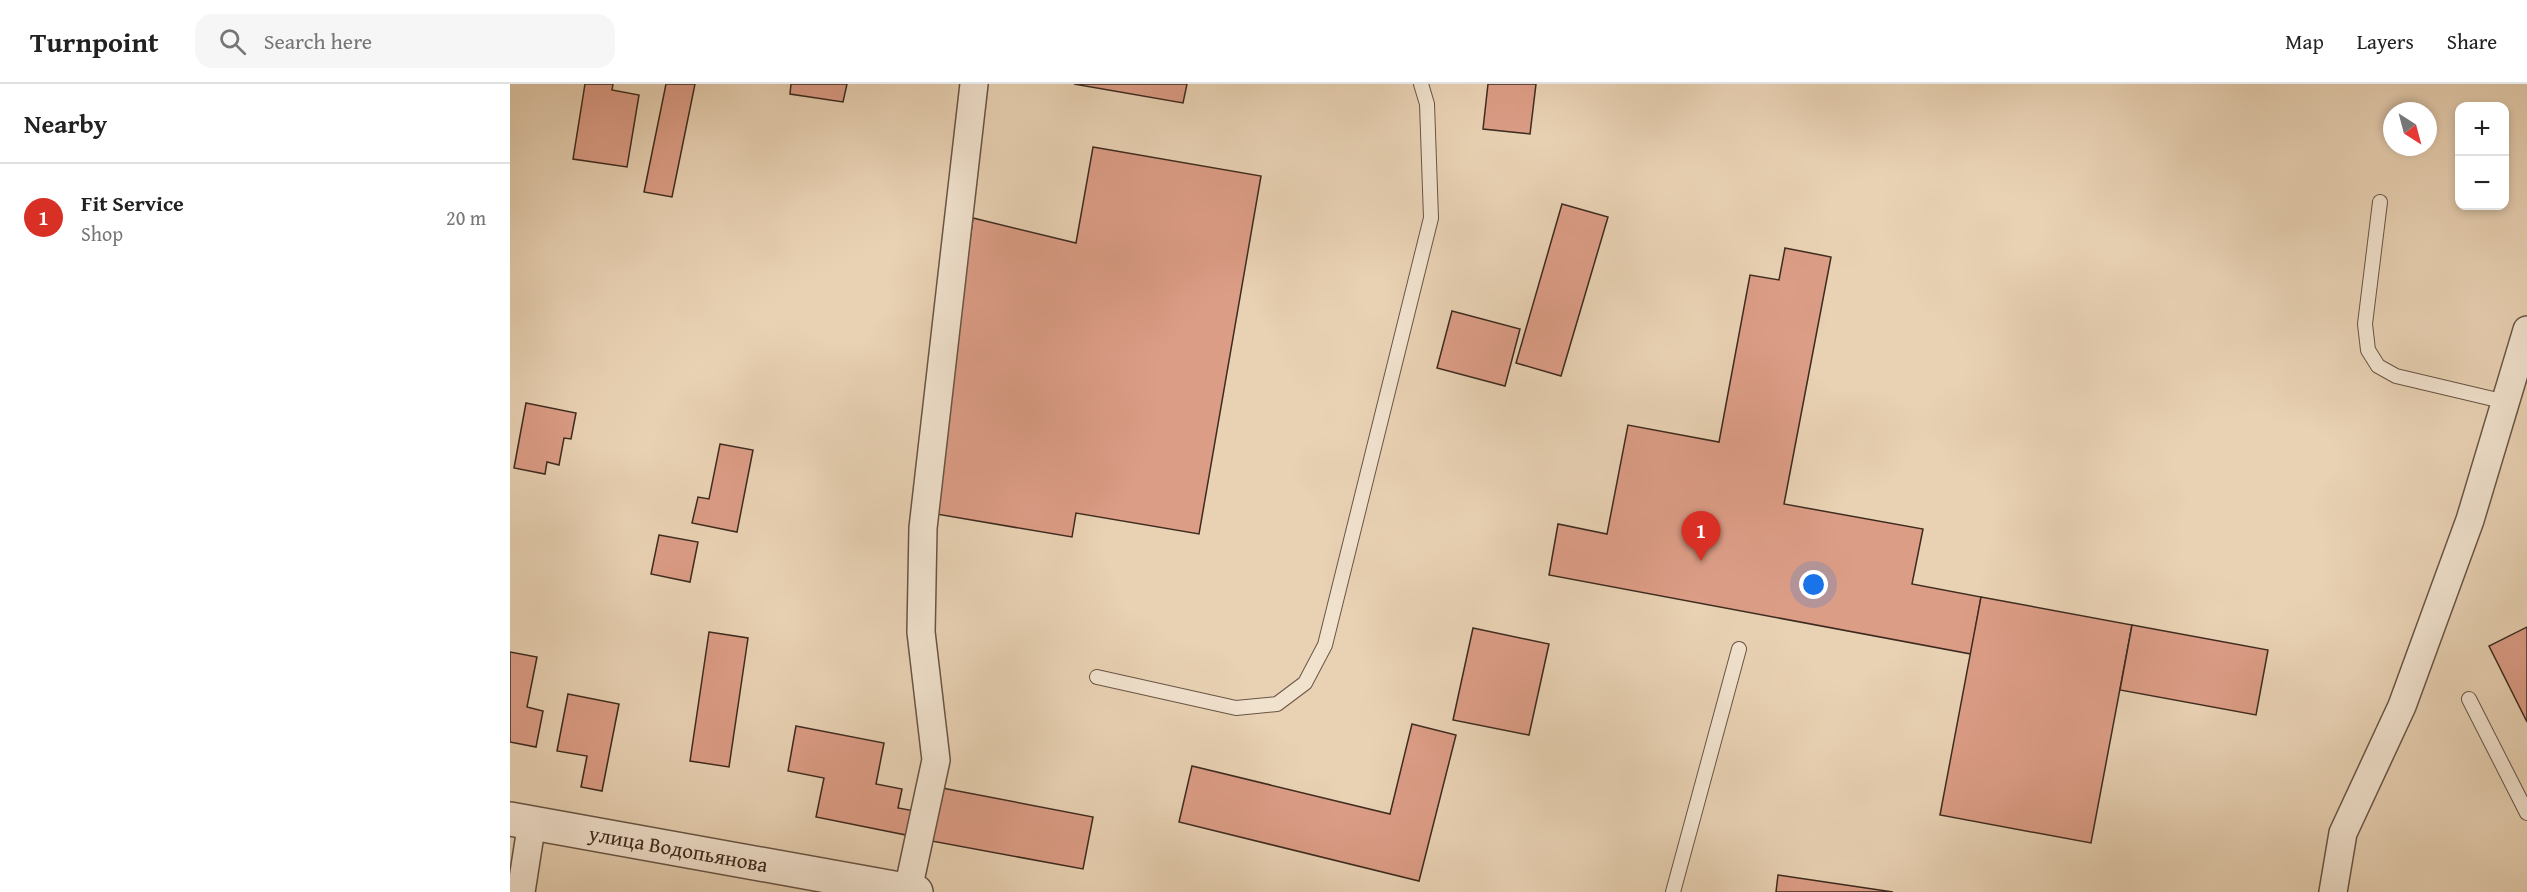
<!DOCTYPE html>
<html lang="en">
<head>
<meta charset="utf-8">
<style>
  body { margin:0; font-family:"Gentium Book Plus",serif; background:#f6f6f6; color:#222 }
  .controls { position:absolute; right:18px; top:18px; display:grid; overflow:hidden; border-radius:12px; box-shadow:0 3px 9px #0003 }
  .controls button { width:54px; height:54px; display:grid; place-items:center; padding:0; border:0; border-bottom:2px solid #e0e0e0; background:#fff; color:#222; font:30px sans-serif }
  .compass { position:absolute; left:1873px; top:18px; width:54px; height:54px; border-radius:50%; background:#fff; box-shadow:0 3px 9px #0003; rotate:144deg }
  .you { position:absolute; left:1304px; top:501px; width:21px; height:21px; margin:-15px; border:4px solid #fff; border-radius:50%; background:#1a73e8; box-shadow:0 0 0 9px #1a73e833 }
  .badge { display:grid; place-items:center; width:39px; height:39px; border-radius:50%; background:#d93025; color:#fff; font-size:20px; font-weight:700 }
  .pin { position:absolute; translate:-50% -50px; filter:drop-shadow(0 2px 3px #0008) }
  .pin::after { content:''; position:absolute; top:32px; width:21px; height:18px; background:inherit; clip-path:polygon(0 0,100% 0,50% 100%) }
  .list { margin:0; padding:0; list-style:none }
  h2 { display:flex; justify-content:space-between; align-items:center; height:78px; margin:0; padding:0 24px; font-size:26px }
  h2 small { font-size:20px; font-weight:400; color:#767676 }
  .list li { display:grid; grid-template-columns:39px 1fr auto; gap:18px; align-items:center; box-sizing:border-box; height:108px; padding:0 24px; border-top:2px solid #e0e0e0 }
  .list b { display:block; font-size:22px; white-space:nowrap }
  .list p { margin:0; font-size:20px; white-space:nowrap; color:#767676 }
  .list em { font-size:20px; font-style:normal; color:#767676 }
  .icon { flex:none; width:33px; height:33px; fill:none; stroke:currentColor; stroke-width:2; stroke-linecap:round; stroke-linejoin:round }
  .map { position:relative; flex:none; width:2017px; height:808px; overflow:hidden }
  header { display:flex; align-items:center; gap:36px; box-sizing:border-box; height:84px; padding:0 30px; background:#fff; border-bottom:2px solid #e0e0e0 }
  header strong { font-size:28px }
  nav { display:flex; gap:33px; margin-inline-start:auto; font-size:21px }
  .search { width:420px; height:54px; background:#f6f6f6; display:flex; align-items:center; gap:15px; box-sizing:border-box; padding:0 21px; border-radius:18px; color:#767676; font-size:22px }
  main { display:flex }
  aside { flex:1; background:#fff }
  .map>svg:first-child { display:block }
</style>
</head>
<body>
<header>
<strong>Turnpoint</strong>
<div class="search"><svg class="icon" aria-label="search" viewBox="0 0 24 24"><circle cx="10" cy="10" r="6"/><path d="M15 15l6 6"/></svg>Search here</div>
<nav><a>Map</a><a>Layers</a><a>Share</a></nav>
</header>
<main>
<aside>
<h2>Nearby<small></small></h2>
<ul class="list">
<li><span class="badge">1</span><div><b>Fit Service</b><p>Shop</p></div><em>20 m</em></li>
</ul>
</aside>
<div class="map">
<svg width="2017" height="808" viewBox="0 0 2017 808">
  <rect width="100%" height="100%" fill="#e9d2b4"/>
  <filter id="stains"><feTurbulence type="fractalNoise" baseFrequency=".00333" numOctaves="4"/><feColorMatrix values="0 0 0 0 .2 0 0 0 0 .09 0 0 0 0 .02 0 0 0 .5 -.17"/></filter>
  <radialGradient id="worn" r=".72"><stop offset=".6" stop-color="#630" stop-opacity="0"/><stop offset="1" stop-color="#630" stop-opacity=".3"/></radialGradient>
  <g fill="#dc9d86" stroke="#3d2b1f" stroke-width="1.5">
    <path d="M 75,0 L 103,0 L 102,6 L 129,11 L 117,83 L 63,75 Z"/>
    <path d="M 156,0 L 185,0 L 162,113 L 134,108 Z"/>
    <path d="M 281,0 L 337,0 L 333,18 L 280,10 Z"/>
    <path d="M 564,0 L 677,0 L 673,19 Z"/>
    <path d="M 978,0 L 1026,0 L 1020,50 L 973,45 Z"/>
    <path d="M 583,63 L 751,92 L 689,450 L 566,429 L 562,453 L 426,430 L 435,336 L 463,134 L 566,159 Z"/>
    <path d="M 1052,120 L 1098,133 L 1051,292 L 1006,279 Z"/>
    <path d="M 1275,164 L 1321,173 L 1274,420 L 1413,445 L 1402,500 L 1471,513 L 1461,570 L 1039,491 L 1048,440 L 1097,450 L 1118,341 L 1209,358 L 1240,191 L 1269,196 Z"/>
    <path d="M 942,227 L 1010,245 L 995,302 L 927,284 Z"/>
    <path d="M 16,319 L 66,329 L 61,355 L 54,354 L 49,381 L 37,378 L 35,390 L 4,384 Z"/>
    <path d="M 210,360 L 243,366 L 227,448 L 182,439 L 188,413 L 199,415 Z"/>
    <path d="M 149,451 L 188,458 L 180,498 L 141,490 Z"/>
    <path d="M 1471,513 L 1622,541 L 1581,759 L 1430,731 Z"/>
    <path d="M 1622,541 L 1758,566 L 1746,631 L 1610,606 Z"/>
    <path d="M 2017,543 L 2017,638 L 1979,562 Z"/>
    <path d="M 963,544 L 1039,560 L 1019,651 L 943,636 Z"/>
    <path d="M 199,548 L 238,554 L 219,683 L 180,677 Z"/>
    <path d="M 0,568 L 27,573 L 17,623 L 33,627 L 26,663 L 0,658 Z"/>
    <path d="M 58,610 L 109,620 L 92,707 L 71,703 L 77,672 L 47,667 Z"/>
    <path d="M 902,640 L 946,651 L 909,797 L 669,738 L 682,682 L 880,730 Z"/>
    <path d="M 286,642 L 374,659 L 366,700 L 392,705 L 388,724 L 405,727 L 401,752 L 306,733 L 314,694 L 278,687 Z"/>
    <path d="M 427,703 L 583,733 L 573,785 L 416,756 Z"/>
    <path d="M 1268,791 L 1383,808 L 1266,808 Z"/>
  </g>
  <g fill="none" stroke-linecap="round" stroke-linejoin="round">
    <g stroke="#685544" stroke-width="16">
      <g id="service">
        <path d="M 1870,118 L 1855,240 L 1858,266 L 1868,282 L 1886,292 L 1996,318"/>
        <path d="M 587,593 L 726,624 L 767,620 L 795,599 L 815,561 L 921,134 L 917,20 L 911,0"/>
        <path d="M 1959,615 L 2017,729"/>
        <path d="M 1163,808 L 1229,565"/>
      </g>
    </g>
    <g stroke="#685544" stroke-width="30">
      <g id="minor">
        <path d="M 398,806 L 426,676 L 411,548 L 413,444 L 464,0"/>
        <path d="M 11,808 L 22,738"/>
        <path d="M 1823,808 L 1833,749 L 1892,622 L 1960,436 L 2017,246"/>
      </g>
    </g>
    <g stroke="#685544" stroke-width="36">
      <g id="tertiary">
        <path id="s1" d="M 0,735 L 406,808"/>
      </g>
    </g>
    <use href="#service" stroke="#f1e2ce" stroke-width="14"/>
    <use href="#minor" stroke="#f1e2ce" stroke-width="27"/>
    <use href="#tertiary" stroke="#f1e2ce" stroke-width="33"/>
  </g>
  <g text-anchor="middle" stroke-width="5" stroke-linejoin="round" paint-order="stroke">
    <g font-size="21" fill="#3d2b1f" stroke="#f1e2ce">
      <text dy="7" stroke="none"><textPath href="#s1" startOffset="171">улица Водопьянова</textPath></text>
    </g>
  </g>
  <rect width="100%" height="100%" filter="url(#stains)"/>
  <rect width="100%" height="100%" fill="url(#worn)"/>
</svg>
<div class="controls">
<button>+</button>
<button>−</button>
</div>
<svg class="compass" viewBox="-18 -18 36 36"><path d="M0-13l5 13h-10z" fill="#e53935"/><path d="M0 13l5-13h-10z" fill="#767676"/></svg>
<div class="you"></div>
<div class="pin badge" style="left:1191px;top:477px">1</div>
</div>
</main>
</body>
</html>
